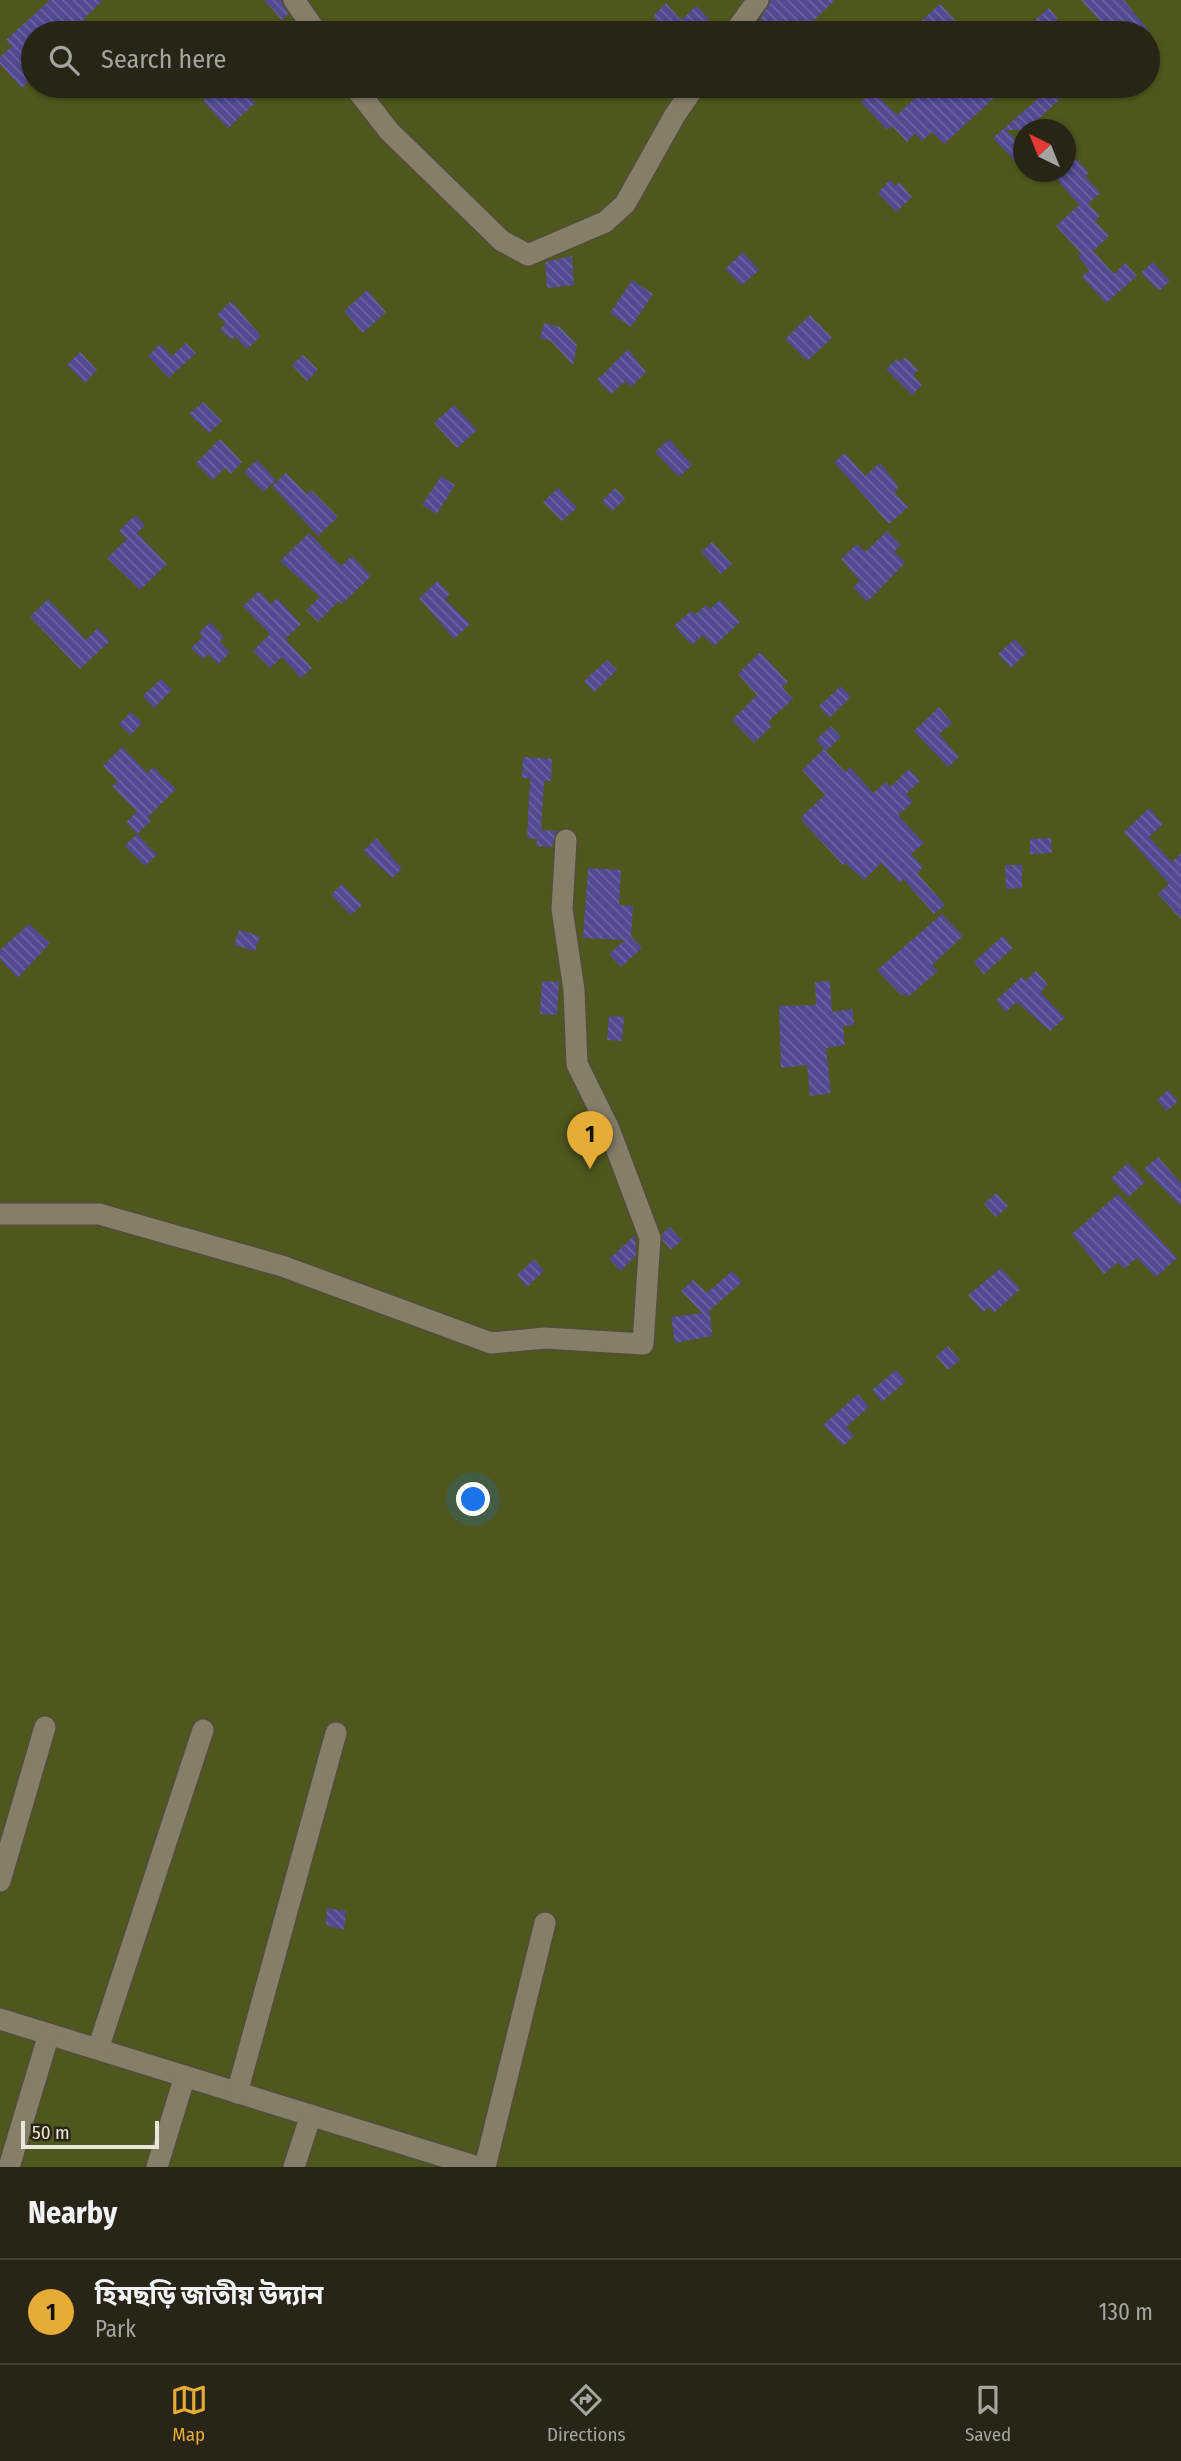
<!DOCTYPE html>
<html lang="en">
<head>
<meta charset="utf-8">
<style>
  body { margin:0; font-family:"Fira Sans Condensed","Noto Sans Bengali",sans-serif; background:#343023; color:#f1f3f6 }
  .compass { position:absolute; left:1013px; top:119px; width:63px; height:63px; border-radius:50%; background:#282416; box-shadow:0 2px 5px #0004; rotate:317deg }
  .scale { position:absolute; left:21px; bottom:18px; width:138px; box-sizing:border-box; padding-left:7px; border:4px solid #e9e5d9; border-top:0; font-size:19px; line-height:24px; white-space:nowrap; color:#e9e5d9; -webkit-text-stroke:5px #2c2614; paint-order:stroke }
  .you { position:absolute; left:474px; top:1500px; width:24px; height:24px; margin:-18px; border:5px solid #fff; border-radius:50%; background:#1a73e8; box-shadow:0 0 0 10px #1a73e833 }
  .badge { display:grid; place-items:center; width:46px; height:46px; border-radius:50%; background:#e6ac36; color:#111; font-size:23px; font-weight:700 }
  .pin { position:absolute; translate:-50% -58px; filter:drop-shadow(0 2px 4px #0008) }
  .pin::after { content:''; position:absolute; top:37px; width:24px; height:21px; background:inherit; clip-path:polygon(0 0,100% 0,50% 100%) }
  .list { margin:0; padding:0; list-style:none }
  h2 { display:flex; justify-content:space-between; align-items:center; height:91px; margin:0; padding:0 28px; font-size:30px }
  h2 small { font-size:23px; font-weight:400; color:#a5a4a1 }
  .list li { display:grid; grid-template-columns:46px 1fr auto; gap:21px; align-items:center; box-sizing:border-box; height:105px; padding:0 28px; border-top:2px solid #444135 }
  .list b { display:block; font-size:26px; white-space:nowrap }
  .list p { margin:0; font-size:23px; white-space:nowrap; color:#a5a4a1 }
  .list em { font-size:23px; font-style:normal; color:#a5a4a1 }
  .icon { flex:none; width:38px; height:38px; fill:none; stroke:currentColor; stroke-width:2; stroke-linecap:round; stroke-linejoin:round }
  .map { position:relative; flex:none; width:1181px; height:2167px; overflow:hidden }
  .search { position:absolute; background:#282416; box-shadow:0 2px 5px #0004; left:21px; right:21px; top:21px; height:77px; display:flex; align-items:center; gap:18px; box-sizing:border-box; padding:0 24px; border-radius:38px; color:#a5a4a1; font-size:26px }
  .sheet { height:196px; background:#282416 }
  nav { display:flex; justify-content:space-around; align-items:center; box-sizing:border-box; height:98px; border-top:2px solid #444135; background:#282416; font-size:19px; color:#a5a4a1 }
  nav a { display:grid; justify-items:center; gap:4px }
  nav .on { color:#e6ac36 }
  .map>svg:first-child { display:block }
</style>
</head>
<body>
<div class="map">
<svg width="1181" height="2167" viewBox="0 0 1181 2167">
  <defs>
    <pattern id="building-back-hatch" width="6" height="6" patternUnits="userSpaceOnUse" patternTransform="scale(1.75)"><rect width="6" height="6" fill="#514a91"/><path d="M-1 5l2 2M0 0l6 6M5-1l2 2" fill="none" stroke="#6a64a0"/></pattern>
  </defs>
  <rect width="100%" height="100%" fill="#36301d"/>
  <path fill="#4f571c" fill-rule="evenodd" d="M 0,0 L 1181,0 L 1181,2167 L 0,2167 ZM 33,33 L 1148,33 L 1148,86 L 33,86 ZM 1024,130 L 1066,130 L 1066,172 L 1024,172 Z"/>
  <g fill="url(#building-back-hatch)">
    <path d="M 50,0 L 103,0 L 70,33 L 33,33 L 33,78 L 22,88 L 0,64 L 0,57 L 12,46 L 6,40 Z"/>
    <path d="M 264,0 L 281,0 L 288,14 L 282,20 Z"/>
    <path d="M 771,0 L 835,0 L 811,23 L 821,33 L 772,33 L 760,20 Z"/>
    <path d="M 1081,0 L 1124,0 L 1150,33 L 1112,33 Z"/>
    <path d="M 666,3 L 681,20 L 697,6 L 721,33 L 667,33 L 653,16 Z"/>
    <path d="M 940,4 L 967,33 L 908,33 Z"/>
    <path d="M 1049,8 L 1058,19 L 1042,33 L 1020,33 Z"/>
    <path d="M 220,86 L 239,86 L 255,103 L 228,128 L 203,101 Z"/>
    <path d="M 928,86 L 1007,86 L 944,144 L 932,132 L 922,141 L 915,133 L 907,142 L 892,126 L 887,130 L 861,102 L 873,91 L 897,115 Z"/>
    <path d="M 1049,89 L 1060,99 L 1037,120 L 1046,130 L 1006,130 L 1024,148 L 1024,170 L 993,138 Z"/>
    <path d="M 1076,159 L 1089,173 L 1085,176 L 1100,193 L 1088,204 L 1100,216 L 1095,221 L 1109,236 L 1093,251 L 1114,274 L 1125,263 L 1137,276 L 1106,303 L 1082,277 L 1089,270 L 1078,256 L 1081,253 L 1056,226 L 1079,205 L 1056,178 Z"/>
    <path d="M 890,180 L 896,186 L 899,182 L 912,197 L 896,212 L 878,193 Z"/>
    <path d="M 743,252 L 759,270 L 742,285 L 725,269 Z"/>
    <path d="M 572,256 L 574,285 L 547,288 L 545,262 Z"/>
    <path d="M 1153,262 L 1170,281 L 1159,291 L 1141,273 Z"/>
    <path d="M 632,280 L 653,294 L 631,327 L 610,313 Z"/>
    <path d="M 367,290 L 386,312 L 363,333 L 344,311 Z"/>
    <path d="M 231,301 L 261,336 L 247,349 L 235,336 L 231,340 L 220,329 L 226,324 L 217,315 Z"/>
    <path d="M 810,315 L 832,338 L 807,361 L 785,339 Z"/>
    <path d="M 544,323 L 560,327 L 577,345 L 573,365 L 551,341 L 540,338 Z"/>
    <path d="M 186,343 L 196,353 L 169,378 L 148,356 L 160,344 L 172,356 Z"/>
    <path d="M 628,349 L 646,372 L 631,387 L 625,381 L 611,394 L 597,380 Z"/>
    <path d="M 80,352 L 97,370 L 85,383 L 67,365 Z"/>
    <path d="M 303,355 L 318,370 L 307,381 L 292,365 Z"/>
    <path d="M 905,357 L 918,370 L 913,375 L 922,385 L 912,395 L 886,369 L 897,359 L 900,362 Z"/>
    <path d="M 203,402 L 222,421 L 209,433 L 189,414 Z"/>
    <path d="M 454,405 L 477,430 L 457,448 L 434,423 Z"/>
    <path d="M 220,439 L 242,462 L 231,474 L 225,468 L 212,480 L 196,463 Z"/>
    <path d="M 669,439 L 692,465 L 679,477 L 655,452 Z"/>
    <path d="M 845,453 L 865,476 L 880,463 L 899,487 L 894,492 L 908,507 L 889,524 L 834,462 Z"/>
    <path d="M 257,460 L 276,480 L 263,492 L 244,472 Z"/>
    <path d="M 286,473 L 307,494 L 311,490 L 338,517 L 318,536 L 272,486 Z"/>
    <path d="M 441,476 L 455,485 L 437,514 L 422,505 Z"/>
    <path d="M 558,488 L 577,508 L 562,521 L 543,502 Z"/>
    <path d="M 615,488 L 625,499 L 612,511 L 602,501 Z"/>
    <path d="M 135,515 L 145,525 L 137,533 L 167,564 L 140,590 L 107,558 L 127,539 L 119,531 Z"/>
    <path d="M 887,531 L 901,545 L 894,551 L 905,563 L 867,602 L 853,587 L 860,581 L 841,559 L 857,544 L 865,552 Z"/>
    <path d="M 309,533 L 341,566 L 352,556 L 371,576 L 342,604 L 339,601 L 318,622 L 306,610 L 320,597 L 280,561 Z"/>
    <path d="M 712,542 L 732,564 L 721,574 L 701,552 Z"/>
    <path d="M 437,581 L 450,594 L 445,599 L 470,624 L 454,639 L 419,598 Z"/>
    <path d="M 259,591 L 271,604 L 277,598 L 301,624 L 285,639 L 312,668 L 301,678 L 282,657 L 270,668 L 253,651 L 270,634 L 243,606 Z"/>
    <path d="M 48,599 L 86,640 L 98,628 L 110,641 L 80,669 L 30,617 Z"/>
    <path d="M 720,600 L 740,622 L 714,646 L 703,635 L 692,645 L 674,626 L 691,611 L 695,615 L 706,605 L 710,609 Z"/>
    <path d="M 210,622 L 224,637 L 220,641 L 230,653 L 218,664 L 208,654 L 203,659 L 191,648 L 203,637 L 199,633 Z"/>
    <path d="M 1015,639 L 1027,653 L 1011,668 L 998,654 Z"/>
    <path d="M 760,652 L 788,682 L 782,687 L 793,699 L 768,722 L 772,726 L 754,743 L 732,720 L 757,695 L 738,674 Z"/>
    <path d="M 607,660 L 617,670 L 594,692 L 584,681 Z"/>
    <path d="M 161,679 L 172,690 L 154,708 L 143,696 Z"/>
    <path d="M 841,686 L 851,697 L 829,718 L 819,706 Z"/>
    <path d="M 939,707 L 952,723 L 939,734 L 959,757 L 948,767 L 914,731 Z"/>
    <path d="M 131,712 L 142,723 L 130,735 L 119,724 Z"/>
    <path d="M 831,726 L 841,737 L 826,751 L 816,740 Z"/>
    <path d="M 122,747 L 147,773 L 153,767 L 176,789 L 148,817 L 151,821 L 137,834 L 157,855 L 145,866 L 125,846 L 137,834 L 126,822 L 137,812 L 112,786 L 118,781 L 103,766 Z"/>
    <path d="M 824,749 L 845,772 L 850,767 L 873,793 L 886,782 L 890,787 L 909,769 L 920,781 L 906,794 L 913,802 L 898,815 L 924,843 L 911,854 L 923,867 L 917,873 L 945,905 L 934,914 L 903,879 L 900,883 L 881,863 L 864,880 L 845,863 L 843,865 L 802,821 L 802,816 L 825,795 L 802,770 Z"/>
    <path d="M 523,757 L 552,759 L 551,781 L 544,781 L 541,830 L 557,831 L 552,847 L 536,846 L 537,839 L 527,838 L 530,778 L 522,778 Z"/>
    <path d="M 1149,808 L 1163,824 L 1149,837 L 1172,862 L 1181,853 L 1181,919 L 1158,894 L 1169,884 L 1124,832 Z"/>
    <path d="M 376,838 L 402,869 L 392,878 L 363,851 Z"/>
    <path d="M 1051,838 L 1052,853 L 1030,854 L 1030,839 Z"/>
    <path d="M 1005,865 L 1022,865 L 1022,888 L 1006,889 Z"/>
    <path d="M 588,868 L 621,870 L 619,905 L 633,906 L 631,936 L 642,948 L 621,967 L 609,954 L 625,940 L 583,938 Z"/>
    <path d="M 342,884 L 362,905 L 351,915 L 331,895 Z"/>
    <path d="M 942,914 L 963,936 L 932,965 L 938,971 L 908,997 L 905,993 L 902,996 L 877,970 Z"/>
    <path d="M 29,924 L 50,943 L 18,978 L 0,959 L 0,950 Z"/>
    <path d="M 239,930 L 260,936 L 255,951 L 234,945 Z"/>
    <path d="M 1003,936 L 1013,948 L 984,974 L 974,962 Z"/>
    <path d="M 1036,971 L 1048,985 L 1040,992 L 1065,1018 L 1050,1031 L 1017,1002 L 1006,1012 L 996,1000 L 1022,977 L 1025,981 Z"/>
    <path d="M 542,981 L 559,982 L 557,1015 L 540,1014 Z"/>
    <path d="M 830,981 L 832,1012 L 852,1009 L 854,1025 L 843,1026 L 845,1045 L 826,1048 L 831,1093 L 810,1096 L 807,1065 L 781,1068 L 779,1006 L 816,1005 L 815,982 Z"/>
    <path d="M 609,1016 L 624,1017 L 622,1041 L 607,1040 Z"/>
    <path d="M 1168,1090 L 1178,1101 L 1167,1111 L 1157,1100 Z"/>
    <path d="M 1158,1157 L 1181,1183 L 1181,1206 L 1144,1169 Z"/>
    <path d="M 1128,1163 L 1145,1182 L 1128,1197 L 1111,1178 Z"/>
    <path d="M 996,1193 L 1008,1206 L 996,1217 L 984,1204 Z"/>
    <path d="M 1118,1194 L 1177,1258 L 1156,1277 L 1137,1258 L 1124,1269 L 1118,1262 L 1104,1274 L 1072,1234 Z"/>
    <path d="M 670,1227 L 682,1240 L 671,1250 L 663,1241 L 662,1234 Z"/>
    <path d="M 635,1235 L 636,1255 L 621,1271 L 609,1259 Z"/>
    <path d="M 534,1259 L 544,1271 L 527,1287 L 517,1275 Z"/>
    <path d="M 1001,1268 L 1020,1289 L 994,1313 L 989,1307 L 983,1312 L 968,1295 Z"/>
    <path d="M 732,1271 L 742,1282 L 707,1313 L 710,1312 L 712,1336 L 675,1343 L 671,1317 L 702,1313 L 681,1291 L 693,1280 L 707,1293 Z"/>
    <path d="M 948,1346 L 960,1360 L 948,1370 L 936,1356 Z"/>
    <path d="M 896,1370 L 906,1381 L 882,1402 L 872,1390 Z"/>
    <path d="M 858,1394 L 869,1407 L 846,1427 L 854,1436 L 843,1446 L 823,1425 Z"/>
    <path d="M 327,1908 L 346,1911 L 344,1930 L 326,1925 Z"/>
  </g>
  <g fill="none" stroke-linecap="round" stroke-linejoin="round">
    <g stroke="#534d3d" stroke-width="24">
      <g id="minor">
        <path d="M 294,0 L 317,33"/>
        <path d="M 734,33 L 758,0"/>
        <path d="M 354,86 L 389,131 L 502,241 L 528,255 L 605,222 L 625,204 L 675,115 L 695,86"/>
        <path d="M 0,1214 L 99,1214 L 282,1266 L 491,1343 L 545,1338 L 643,1344 L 650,1238 L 609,1129 L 577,1064 L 574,990 L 562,909 L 566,840"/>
        <path d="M 0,1881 L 45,1727"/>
        <path d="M 0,2019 L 478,2167"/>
        <path d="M 98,2049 L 203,1730"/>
        <path d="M 237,2093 L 336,1733"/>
        <path d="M 9,2167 L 49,2034"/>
        <path d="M 157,2167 L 185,2076"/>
        <path d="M 294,2167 L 311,2115"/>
        <path d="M 485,2167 L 545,1923"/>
      </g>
    </g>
    <use href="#minor" stroke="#857e69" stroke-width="21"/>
  </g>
</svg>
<svg class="compass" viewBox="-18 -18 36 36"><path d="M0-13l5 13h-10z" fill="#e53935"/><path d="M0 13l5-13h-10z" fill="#a5a4a1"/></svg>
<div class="scale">50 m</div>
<div class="you"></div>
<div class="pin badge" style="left:590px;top:1169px">1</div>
<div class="search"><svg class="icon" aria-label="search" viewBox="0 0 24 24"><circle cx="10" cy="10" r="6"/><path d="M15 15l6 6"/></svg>Search here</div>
</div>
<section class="sheet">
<h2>Nearby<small></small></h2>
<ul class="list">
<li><span class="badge">1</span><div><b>হিমছড়ি জাতীয় উদ্যান</b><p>Park</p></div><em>130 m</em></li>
</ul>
</section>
<nav>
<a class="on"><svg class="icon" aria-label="map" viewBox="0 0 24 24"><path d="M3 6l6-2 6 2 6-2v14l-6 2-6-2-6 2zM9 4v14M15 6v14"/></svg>Map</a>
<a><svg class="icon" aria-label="directions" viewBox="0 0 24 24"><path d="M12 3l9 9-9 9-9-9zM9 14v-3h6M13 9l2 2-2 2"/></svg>Directions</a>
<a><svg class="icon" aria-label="saved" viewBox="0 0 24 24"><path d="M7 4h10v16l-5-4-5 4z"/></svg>Saved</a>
</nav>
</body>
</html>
